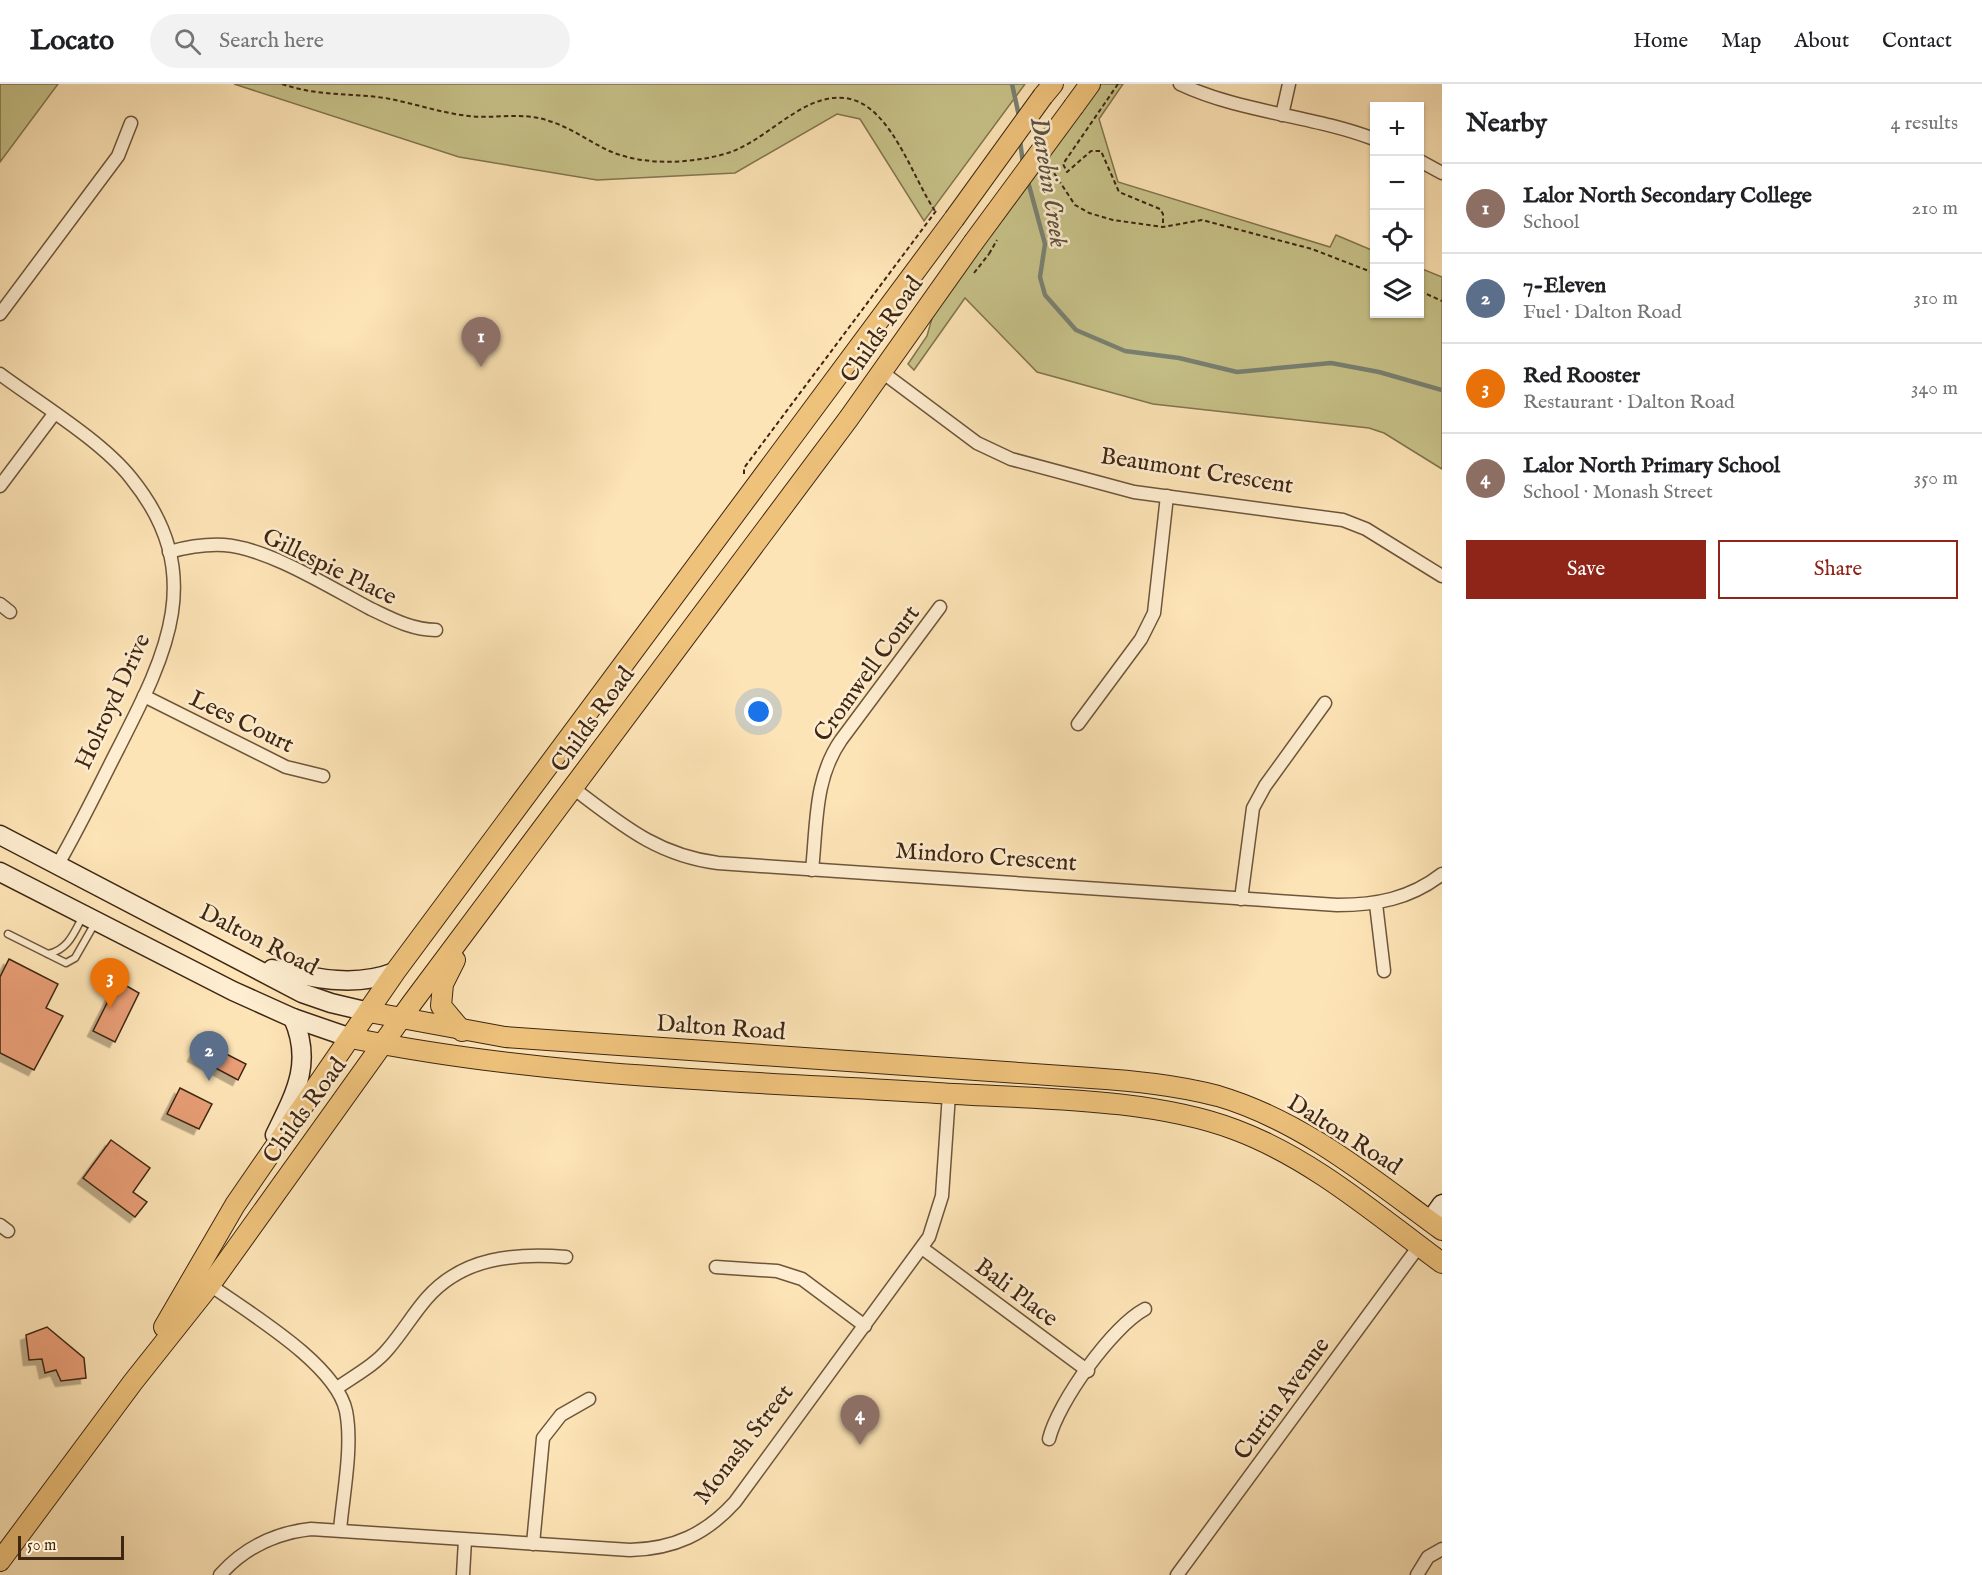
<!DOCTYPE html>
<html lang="en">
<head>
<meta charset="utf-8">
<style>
  body { margin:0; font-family:"IM FELL English",serif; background:#f2f2f2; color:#202124 }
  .controls { position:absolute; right:18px; top:18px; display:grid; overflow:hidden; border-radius:0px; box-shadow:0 2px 4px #0004 }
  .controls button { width:54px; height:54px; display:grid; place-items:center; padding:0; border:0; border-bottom:2px solid #e0e0e0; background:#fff; color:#202124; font:30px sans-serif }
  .scale { position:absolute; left:18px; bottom:15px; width:106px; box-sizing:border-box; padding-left:6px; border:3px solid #3e2612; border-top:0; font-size:16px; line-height:21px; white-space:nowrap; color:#3e2612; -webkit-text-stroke:4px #feedd0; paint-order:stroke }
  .you { position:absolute; left:759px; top:628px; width:21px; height:21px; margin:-15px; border:4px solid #fff; border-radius:50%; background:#1a73e8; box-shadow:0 0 0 9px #1a73e833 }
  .badge { display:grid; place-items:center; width:39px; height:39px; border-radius:50%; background:#8f2418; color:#fff; font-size:20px; font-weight:700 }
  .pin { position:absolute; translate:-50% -50px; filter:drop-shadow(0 2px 3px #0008) }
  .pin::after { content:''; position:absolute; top:32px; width:21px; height:18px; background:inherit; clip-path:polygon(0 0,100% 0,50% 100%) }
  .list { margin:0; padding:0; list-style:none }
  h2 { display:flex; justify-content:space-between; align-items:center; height:78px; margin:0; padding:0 24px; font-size:26px }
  h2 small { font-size:20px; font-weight:400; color:#757577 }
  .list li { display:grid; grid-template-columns:39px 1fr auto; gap:18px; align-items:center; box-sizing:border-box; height:90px; padding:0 24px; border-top:2px solid #e0e0e0 }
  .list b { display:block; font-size:22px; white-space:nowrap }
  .list p { margin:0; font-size:20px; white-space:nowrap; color:#757577 }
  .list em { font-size:20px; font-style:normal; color:#757577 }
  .actions { display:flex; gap:12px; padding:18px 24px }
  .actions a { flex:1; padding:14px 0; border:2px solid #8f2418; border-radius:0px; text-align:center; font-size:21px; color:#8f2418 }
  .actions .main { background:#8f2418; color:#fff }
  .icon { flex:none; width:33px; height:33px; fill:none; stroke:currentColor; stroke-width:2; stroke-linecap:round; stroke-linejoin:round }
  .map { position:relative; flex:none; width:1442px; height:1491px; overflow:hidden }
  header { display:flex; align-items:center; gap:36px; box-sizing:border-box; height:84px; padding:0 30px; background:#fff; border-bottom:2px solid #e0e0e0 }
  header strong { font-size:28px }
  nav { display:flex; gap:33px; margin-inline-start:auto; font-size:21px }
  .search { width:420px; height:54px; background:#f2f2f2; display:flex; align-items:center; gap:15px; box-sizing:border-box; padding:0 21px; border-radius:33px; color:#757577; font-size:22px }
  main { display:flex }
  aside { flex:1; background:#fff }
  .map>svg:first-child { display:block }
</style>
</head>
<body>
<header>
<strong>Locato</strong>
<div class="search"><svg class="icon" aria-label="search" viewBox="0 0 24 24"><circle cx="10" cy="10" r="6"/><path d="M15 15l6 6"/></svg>Search here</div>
<nav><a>Home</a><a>Map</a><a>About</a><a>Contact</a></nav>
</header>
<main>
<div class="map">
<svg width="1442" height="1491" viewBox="0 0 1442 1491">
  <defs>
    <filter id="shadow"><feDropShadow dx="-5.5" dy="5.5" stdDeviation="0" flood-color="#0004"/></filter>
  </defs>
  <rect width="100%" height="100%" fill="#fde4b6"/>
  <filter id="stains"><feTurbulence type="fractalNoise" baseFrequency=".00333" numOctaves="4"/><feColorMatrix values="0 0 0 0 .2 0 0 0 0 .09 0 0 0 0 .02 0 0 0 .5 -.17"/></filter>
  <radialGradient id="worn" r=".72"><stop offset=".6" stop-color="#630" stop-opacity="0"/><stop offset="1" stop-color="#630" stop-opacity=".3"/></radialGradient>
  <g fill="#c7c289" stroke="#82744e" stroke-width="1.5">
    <path d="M 0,0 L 58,0 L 0,78 Z"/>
    <path d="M 234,0 L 1025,0 L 924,137 L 860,35 L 837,30 L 735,89 L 597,96 L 459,73 Z"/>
    <path d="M 1099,0 L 1123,0 L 1099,35 L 1118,98 L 1330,163 L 1336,151 L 1374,167 L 1374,230 L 1420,230 L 1420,184 L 1442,193 L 1442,385 L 1384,349 L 1369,344 L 1153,320 L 1037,288 L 965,214 L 914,286 L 908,280 L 927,252 L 934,227 Z"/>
  </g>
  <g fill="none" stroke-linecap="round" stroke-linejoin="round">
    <g stroke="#798173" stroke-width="4.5">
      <path d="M 1012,0 L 1019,32"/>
      <path d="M 1020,56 L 1023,80"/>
      <path d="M 1027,94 L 1045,160 L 1040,193 L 1045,211 L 1076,246 L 1125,267 L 1179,274 L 1237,288 L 1331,279 L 1379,288 L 1442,306"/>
    </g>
  </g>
  <g fill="#e89d74" stroke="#3e2612" stroke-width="1.5" filter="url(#shadow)">
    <path d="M 9,875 L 58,900 L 46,924 L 63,932 L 34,986 L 0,969 L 0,893 Z"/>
    <path d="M 118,897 L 139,909 L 115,958 L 93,947 Z"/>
    <path d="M 201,957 L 246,980 L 238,996 L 193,972 Z"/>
    <path d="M 180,1004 L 212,1020 L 199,1045 L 167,1030 Z"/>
    <path d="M 111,1056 L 150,1084 L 133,1108 L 147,1118 L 135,1133 L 83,1094 Z"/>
    <path d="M 47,1243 L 84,1274 L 86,1294 L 61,1297 L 56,1286 L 45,1289 L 42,1275 L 29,1276 L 26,1251 Z"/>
  </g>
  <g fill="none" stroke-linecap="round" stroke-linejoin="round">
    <g stroke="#6e563b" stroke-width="9">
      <g id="lane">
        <path d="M 8,850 L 66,879 L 75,874 L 95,839"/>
        <path d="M 48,870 C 68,866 74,849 83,832"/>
      </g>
    </g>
    <g stroke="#6e563b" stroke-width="15">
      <g id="street">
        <path d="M 1180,0 C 1242,29 1311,31 1374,55"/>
        <path d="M 1282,31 L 1289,0"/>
        <path d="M 1420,77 L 1442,89"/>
        <path d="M 0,230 L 118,72 L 131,39"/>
        <path d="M 882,288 L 977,359 L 1011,375 L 1134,408 L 1343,436 L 1366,445 L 1442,492"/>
        <path d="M 0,290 C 39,319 102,357 131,394 C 208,489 167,569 119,663 C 99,702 80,742 58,780"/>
        <path d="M 0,402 L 54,330"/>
        <path d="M 169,468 C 187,463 205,460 224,461 C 268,464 331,504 371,525 C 392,535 412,546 436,546"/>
        <path d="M 0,520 L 10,528"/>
        <path d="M 144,612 L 286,683 L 323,692"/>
        <path d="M 1078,640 L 1141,555 L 1154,529 L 1167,412"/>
        <path d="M 573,704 C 621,740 656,771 718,779 L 1337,821 C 1376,821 1410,815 1442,790"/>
        <path d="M 812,786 C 817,740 814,695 841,656 L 940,523"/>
        <path d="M 1241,815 L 1253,724 L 1265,702 L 1325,619"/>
        <path d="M 1376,820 L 1384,887"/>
        <path d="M 0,1141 L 8,1147"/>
        <path d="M 922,1164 L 1088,1287"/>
        <path d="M 716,1183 L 777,1187 L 802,1195 L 865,1242"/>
        <path d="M 210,1201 C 249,1229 336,1280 346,1327 C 353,1362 343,1411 340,1446"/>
        <path d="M 337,1304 C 354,1292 375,1281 388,1265 C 402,1249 413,1230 427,1214 C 463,1173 515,1169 566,1173"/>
        <path d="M 1049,1355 C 1058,1318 1112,1243 1145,1225"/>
        <path d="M 533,1460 L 543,1354 L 561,1331 L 589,1315"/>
        <path d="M 220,1491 C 244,1464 275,1449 311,1445 L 630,1466 C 674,1465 706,1450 735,1418 L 929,1153 L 942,1112 L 949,1010"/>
        <path d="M 463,1491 L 465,1456"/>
        <path d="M 1177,1491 L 1419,1162"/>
        <path d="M 1417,1491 L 1428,1473 L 1442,1465"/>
      </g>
    </g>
    <g stroke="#3e2612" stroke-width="21">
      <g id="secondary">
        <path d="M 0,751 L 302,909 L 331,919 L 369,928"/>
        <path d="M 0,788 L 233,907 L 293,934 L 351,954"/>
        <path d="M 272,885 C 314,894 354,904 395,888"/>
        <path d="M 275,1051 C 295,1010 313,979 293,934"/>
        <path d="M 1430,1137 L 1442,1120"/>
      </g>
    </g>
    <g stroke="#3e2612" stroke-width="22">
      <g id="primary">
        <path d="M 1043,12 L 1053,0"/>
        <path d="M 1074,22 L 1090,0"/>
        <path d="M 455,876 L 443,900 L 441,922 L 462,947"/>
        <path d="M 369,928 L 505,953 L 1091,994 C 1134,997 1176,1001 1218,1012 C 1303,1037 1372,1095 1442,1146"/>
        <path d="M 351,954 C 543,993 741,997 937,1009 C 1031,1015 1149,1013 1236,1046 C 1313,1075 1377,1131 1442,1179"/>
        <path d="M 164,1243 L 235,1121 L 395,888 L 954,135"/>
        <path d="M 0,1477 L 133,1298 L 210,1201 L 412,919 L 849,334 L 973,159"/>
      </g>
    </g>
    <g stroke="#3e2612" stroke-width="2" stroke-dasharray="4.5 3" stroke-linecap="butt">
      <path d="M 282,0 C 316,12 350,9 385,14 C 413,19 441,29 469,32 C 494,35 522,28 546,36 C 568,42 587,56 607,66 C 636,79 671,80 701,75 C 714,73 728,70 740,64 C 775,48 812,3 854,16 C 893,29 913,94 935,127"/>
      <path d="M 1118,0 L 1063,80 L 1067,88 L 1091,67 L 1101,67 L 1119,108 L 1160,125 L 1163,130 L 1163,143"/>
      <path d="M 1050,83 L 1075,121 L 1089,129 L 1113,136 L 1163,143 L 1202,136 L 1312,165 L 1374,189"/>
      <path d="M 974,189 L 989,170"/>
      <path d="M 1420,207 L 1442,217"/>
      <path d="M 744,390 L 744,384 L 936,127"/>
    </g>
    <use href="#lane" stroke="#feedd0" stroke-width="6"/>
    <use href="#street" stroke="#feedd0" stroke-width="12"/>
    <use href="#secondary" stroke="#feedd0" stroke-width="18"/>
    <use href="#primary" stroke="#eec27b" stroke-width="20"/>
    <g stroke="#3e2612" stroke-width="22" stroke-linecap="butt">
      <g id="primary-bridge">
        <path d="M 954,135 L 1043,12"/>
        <path d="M 973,159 L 1074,22"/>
      </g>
    </g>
    <path stroke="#3e2612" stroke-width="2" stroke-dasharray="4.5 3" stroke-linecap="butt" d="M 989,170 L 997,156"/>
    <use href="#primary-bridge" stroke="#eec27b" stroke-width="20"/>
  </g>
  <g text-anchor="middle" stroke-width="5" stroke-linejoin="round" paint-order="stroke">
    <g font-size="24" fill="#3e2612" stroke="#feedd0">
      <text transform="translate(881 245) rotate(-55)" y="8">Childs Road</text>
      <text transform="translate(1197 386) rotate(9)" y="8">Beaumont Crescent</text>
      <text transform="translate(330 482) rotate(26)" y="8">Gillespie Place</text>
      <text transform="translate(866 589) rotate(-54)" y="8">Cromwell Court</text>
      <text transform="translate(112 617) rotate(-65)" y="8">Holroyd Drive</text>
      <text transform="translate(592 635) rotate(-54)" y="8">Childs Road</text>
      <text transform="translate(242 637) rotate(26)" y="8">Lees Court</text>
      <text transform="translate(986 772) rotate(4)" y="8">Mindoro Crescent</text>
      <text transform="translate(259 855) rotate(27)" y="8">Dalton Road</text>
      <text transform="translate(721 943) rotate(4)" y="8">Dalton Road</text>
      <text transform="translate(304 1026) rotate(-54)" y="8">Childs Road</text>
      <text transform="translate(1345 1050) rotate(32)" y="8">Dalton Road</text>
      <text transform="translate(1017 1208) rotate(37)" y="8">Bali Place</text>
      <text transform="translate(1281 1314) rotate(-54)" y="8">Curtin Avenue</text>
      <text transform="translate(743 1360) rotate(-52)" y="8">Monash Street</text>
    </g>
    <g font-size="26" font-style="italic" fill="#5b5443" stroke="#feedd0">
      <text transform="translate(1050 98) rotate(81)" y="9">Darebin Creek</text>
    </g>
  </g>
  <rect width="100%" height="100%" filter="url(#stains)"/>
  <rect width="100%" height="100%" fill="url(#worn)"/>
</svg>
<div class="controls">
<button>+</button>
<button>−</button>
<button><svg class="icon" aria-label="locate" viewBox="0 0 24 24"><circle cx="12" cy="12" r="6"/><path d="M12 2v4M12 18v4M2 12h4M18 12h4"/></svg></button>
<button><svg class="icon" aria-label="layers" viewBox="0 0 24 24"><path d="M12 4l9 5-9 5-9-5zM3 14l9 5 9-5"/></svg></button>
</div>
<div class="scale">50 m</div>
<div class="you"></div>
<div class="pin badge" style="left:481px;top:283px;background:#8d6e63">1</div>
<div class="pin badge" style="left:209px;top:997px;background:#5c6f8a">2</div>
<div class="pin badge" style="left:110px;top:924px;background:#e8710a">3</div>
<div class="pin badge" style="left:860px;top:1361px;background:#8d6e63">4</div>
</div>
<aside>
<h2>Nearby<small>4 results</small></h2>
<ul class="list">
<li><span class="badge" style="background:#8d6e63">1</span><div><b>Lalor North Secondary College</b><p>School</p></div><em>210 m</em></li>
<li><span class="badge" style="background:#5c6f8a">2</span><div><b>7-Eleven</b><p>Fuel · Dalton Road</p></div><em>310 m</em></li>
<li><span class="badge" style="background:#e8710a">3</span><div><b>Red Rooster</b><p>Restaurant · Dalton Road</p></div><em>340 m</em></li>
<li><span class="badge" style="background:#8d6e63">4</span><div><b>Lalor North Primary School</b><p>School · Monash Street</p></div><em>350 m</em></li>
</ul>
<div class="actions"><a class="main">Save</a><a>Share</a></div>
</aside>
</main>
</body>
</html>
